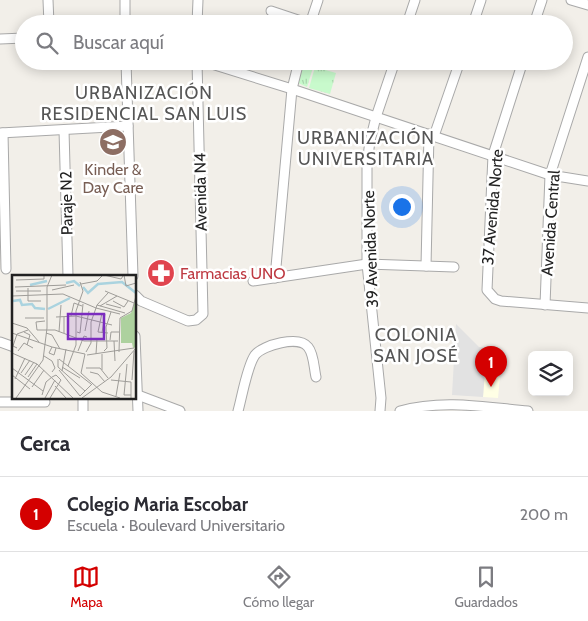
<!DOCTYPE html>
<html lang="es">
<head>
<meta charset="utf-8">
<style>
  body { margin:0; font-family:Cabin,sans-serif; background:#f2f2f3; color:#2b2b33 }
  .controls { position:absolute; right:15px; bottom:15px; display:grid; overflow:hidden; border-radius:8px; box-shadow:0 2px 12px #0003 }
  .controls button { width:45px; height:45px; display:grid; place-items:center; padding:0; border:0; border-bottom:1px solid #e1e1e2; background:#fff; color:#2b2b33; font:25px sans-serif }
  .you { position:absolute; left:401px; top:206px; width:18px; height:18px; margin:-12px; border:4px solid #fff; border-radius:50%; background:#1a73e8; box-shadow:0 0 0 8px #1a73e833 }
  .badge { display:grid; place-items:center; width:32px; height:32px; border-radius:50%; background:#d40000; color:#fff; font-size:16px; font-weight:700 }
  .pin { position:absolute; translate:-50% -41px; filter:drop-shadow(0 1px 2px #0008) }
  .pin::after { content:''; position:absolute; top:26px; width:18px; height:15px; background:inherit; clip-path:polygon(0 0,100% 0,50% 100%) }
  .list { margin:0; padding:0; list-style:none }
  h2 { display:flex; justify-content:space-between; align-items:center; height:65px; margin:0; padding:0 20px; font-size:21px }
  h2 small { font-size:16px; font-weight:400; color:#7c7c81 }
  .list li { display:grid; grid-template-columns:32px 1fr auto; gap:15px; align-items:center; box-sizing:border-box; height:75px; padding:0 20px; border-top:1px solid #e1e1e2 }
  .list b { display:block; font-size:19px; white-space:nowrap }
  .list p { margin:0; font-size:16px; white-space:nowrap; color:#7c7c81 }
  .list em { font-size:16px; font-style:normal; color:#7c7c81 }
  .icon { flex:none; width:28px; height:28px; fill:none; stroke:currentColor; stroke-width:2; stroke-linecap:round; stroke-linejoin:round }
  .map { position:relative; flex:none; width:588px; height:411px; overflow:hidden }
  .search { position:absolute; background:#fff; box-shadow:0 2px 12px #0003; left:15px; right:15px; top:15px; height:55px; display:flex; align-items:center; gap:12px; box-sizing:border-box; padding:0 18px; border-radius:28px; color:#7c7c81; font-size:19px }
  .sheet { height:140px; background:#fff }
  nav { display:flex; justify-content:space-around; align-items:center; box-sizing:border-box; height:70px; border-top:1px solid #e1e1e2; background:#fff; font-size:14px; color:#7c7c81 }
  nav a { display:grid; justify-items:center; gap:2px }
  nav .on { color:#d40000 }
  .map>svg:first-child { display:block }
</style>
</head>
<body>
<div class="map">
<svg width="588" height="411" viewBox="0 0 588 411">
  <defs>
    <pattern id="park-tufts" width="24" height="20" patternUnits="userSpaceOnUse" patternTransform="scale(1.25)"><rect width="24" height="20" fill="#c8facc"/><path d="M3 7l-1-3M5 7V3M7 7l1-3M15 17l-1-3M17 17v-4M19 17l1-3" fill="none" stroke="#acd6af"/></pattern>
  </defs>
  <rect width="100%" height="100%" fill="#f2efe9"/>
  <path fill="#ffffe5" d="M 484,376 L 500,377 L 498,398 L 483,397 Z"/>
  <g fill="url(#park-tufts)">
    <path d="M 302,61 L 315,61 L 307,87 L 296,82 Z"/>
    <path d="M 315,67 L 336,73 L 330,94 L 309,88 Z"/>
  </g>
  <path fill="#e2e2e2" d="M 456,324 L 479,347 L 487,348 L 483,397 L 452,395 Z"/>
  <g fill="none" stroke-linecap="round" stroke-linejoin="round">
    <g stroke="#a9a9a9" stroke-width="11">
      <g id="minor">
        <path d="M 48,0 L 49,24"/>
        <path d="M 125,0 L 125,24"/>
        <path d="M 571,0 L 588,5"/>
        <path d="M 271,11 L 310,24"/>
        <path d="M 197,24 L 198,0"/>
        <path d="M 310,24 L 318,0"/>
        <path d="M 407,24 L 415,0"/>
        <path d="M 473,24 L 481,0"/>
        <path d="M 534,24 L 542,0"/>
        <path d="M 0,39 L 24,38"/>
        <path d="M 126,61 L 133,276"/>
        <path d="M 202,61 L 292,89 L 550,175 L 588,181"/>
        <path d="M 523,61 L 493,155 L 487,290 L 495,299 L 501,301 L 588,308"/>
        <path d="M 64,130 L 68,276"/>
        <path d="M 0,133 L 128,126"/>
        <path d="M 3,133 L 6,269"/>
        <path d="M 434,136 L 460,61"/>
        <path d="M 426,266 L 429,134"/>
        <path d="M 275,278 L 292,89 L 299,61"/>
        <path d="M 253,281 L 367,264 L 454,267"/>
        <path d="M 135,295 L 141,301 L 188,321 L 196,320 L 203,314 L 197,61"/>
        <path d="M 545,305 L 550,175 L 588,57"/>
        <path d="M 135,336 L 138,411"/>
        <path d="M 0,342 L 14,347"/>
        <path d="M 135,394 L 180,411"/>
        <path d="M 83,397 L 83,411"/>
        <path d="M 0,402 L 45,402"/>
        <path d="M 238,411 C 242,397 247,366 255,355 C 263,345 299,335 308,347 C 314,354 314,369 316,377"/>
        <path d="M 380,411 L 381,398 L 367,264 L 367,164 L 370,141 L 376,117 L 395,61"/>
        <path d="M 400,411 C 442,399 485,407 528,411"/>
      </g>
    </g>
    <use href="#minor" stroke="#fff" stroke-width="9"/>
  </g>
  <defs>
    <g id="school-disc" transform="scale(1.4375)"><circle r="9.5" fill="#8d6e63" stroke="#fff"/><path d="M0-5L7-2L0 1L-7-2ZM-4 1L0 2.5L4 1V4Q0 6-4 4Z" fill="#fff"/></g>
    <g id="pharmacy-disc" transform="scale(1.4375)"><circle r="9.5" fill="#e0444e" stroke="#fff"/><path d="M-2-6h4v4h4v4h-4v4h-4v-4h-4v-4h4Z" fill="#fff"/></g>
  </defs>
  <g fill-rule="evenodd">
    <use href="#school-disc" x="113" y="142"/>
    <use href="#pharmacy-disc" x="161" y="273"/>
  </g>
  <g text-anchor="middle" stroke-width="5" stroke-linejoin="round" paint-order="stroke">
    <g font-size="16" fill="#785e54" stroke="#fff">
      <text x="113" y="175">Kinder &amp;<tspan x="113" dy="18">Day Care</tspan></text>
    </g>
    <g font-size="16" fill="#222" stroke="#fff">
      <text transform="translate(200 192) rotate(-91)" y="6">Avenida N4</text>
      <text transform="translate(66 203) rotate(-91)" y="6">Paraje N2</text>
      <text transform="translate(492 207) rotate(-85)" y="6">37 Avenida Norte</text>
      <text transform="translate(550 223) rotate(-86)" y="6">Avenida Central</text>
      <text transform="translate(370 249) rotate(-92)" y="6">39 Avenida Norte</text>
    </g>
    <g font-size="16" fill="#be3a42" stroke="#fff" text-anchor="start">
      <text x="180" y="279">Farmacias UNO</text>
    </g>
    <g font-size="18" letter-spacing="1" fill="#555" stroke="#fff">
      <text x="144" y="99">URBANIZACIÓN<tspan x="144" dy="21">RESIDENCIAL SAN LUIS</tspan></text>
      <text x="366" y="144">URBANIZACIÓN<tspan x="366" dy="21">UNIVERSITARIA</tspan></text>
      <text x="416" y="341">COLONIA<tspan x="416" dy="21">SAN JOSÉ</tspan></text>
    </g>
  </g>
  <g transform="translate(12 275)">
    <rect width="124" height="124" fill="#f2efe9"/>
    <path d="M 124,23 L 124,72 L 121,73 L 120,68 L 109,68 L 109,43 L 119,38 Z" fill="#add19e"/>
    <path fill="none" stroke="#aad3df" stroke-width="2.5" d="M 54,8 L 62,6 L 68,11M 18,10 L 35,6M 71,12 L 76,18 L 86,9 L 110,7 L 124,18M 1,26 L 8,25 L 10,30 L 20,29 L 23,33 L 33,34M 36,34 L 58,23"/>
    <path fill="none" stroke="#9f9d99" stroke-width="1" d="M 92,0 L 109,4 L 111,1M 112,0 L 114,11 L 124,8M 4,5 L 32,4 L 32,0M 69,9 L 85,6 L 91,0M 3,12 L 54,10M 16,13 L 16,26 L 29,26M 40,15 L 62,10M 4,16 L 29,16M 93,16 L 122,28M 0,21 L 51,19 L 84,33 L 85,30 L 113,38M 101,26 L 112,32 L 116,26M 94,29 L 109,33M 85,30 L 96,18M 88,31 L 105,21M 90,38 L 86,57 L 96,58M 59,41 L 62,28 L 70,31M 44,42 L 64,41 L 100,50M 13,43 L 32,43M 33,46 L 24,47 L 25,55 L 43,55 L 72,66 L 106,66M 0,48 L 15,53 L 27,67M 73,56 L 77,36M 12,57 L 18,60 L 15,70M 47,57 L 49,30M 65,57 L 68,58 L 71,29M 0,58 L 40,72 L 73,79M 34,58 L 40,60 L 48,74M 52,58 L 52,42M 90,58 L 93,39M 98,65 L 99,57 L 107,57M 102,66 L 103,86M 40,72 L 37,78 L 42,80 L 44,73M 5,73 L 1,71 L 5,59 L 16,55M 6,76 L 12,68 L 21,73M 66,76 L 72,61 L 75,62M 92,76 L 95,73 L 94,52 L 99,37M 74,77 L 79,68 L 79,47 L 84,33 L 108,39M 107,77 L 108,43 L 120,36 L 124,21M 0,78 L 25,89 L 61,123M 73,79 L 69,98 L 90,117 L 108,123M 84,79 L 85,64M 90,79 L 90,95M 75,80 L 122,73M 32,81 L 40,86 L 43,93 L 40,97M 46,84 L 46,92 L 73,116M 47,84 L 79,109M 115,89 L 112,120 L 119,120M 56,91 L 64,70 L 64,36 L 71,16 L 68,7M 50,92 L 68,103M 0,93 L 31,116M 74,93 L 88,93 L 96,103M 47,95 L 68,121 L 81,108M 50,96 L 54,74M 78,97 L 86,99 L 93,107M 9,98 L 18,85M 0,100 L 18,114M 13,100 L 22,87M 16,102 L 25,89M 3,104 L 13,83M 99,105 L 119,107M 120,105 L 122,76M 43,111 L 54,123M 20,112 L 32,95M 30,120 L 34,107 L 40,102M 104,121 L 108,98M 4,123 L 31,85 L 35,53 L 35,12 L 40,0M 33,123 L 43,105M 38,123 L 49,105 L 44,100 L 40,102M 70,123 L 99,102 L 124,73M 119,123 L 119,107"/>
    <path fill="#7b2cbf" fill-opacity="0.15" stroke="#7b2cbf" stroke-width="2.5" d="M 56,39 L 92,39 L 92,64 L 56,64 Z"/>
    <rect width="124" height="124" fill="none" stroke="#222" stroke-width="2.5"/>
  </g>
</svg>
<div class="controls">
<button><svg class="icon" aria-label="layers" viewBox="0 0 24 24"><path d="M12 4l9 5-9 5-9-5zM3 14l9 5 9-5"/></svg></button>
</div>
<div class="you"></div>
<div class="pin badge" style="left:491px;top:387px">1</div>
<div class="search"><svg class="icon" aria-label="search" viewBox="0 0 24 24"><circle cx="10" cy="10" r="6"/><path d="M15 15l6 6"/></svg>Buscar aquí</div>
</div>
<section class="sheet">
<h2>Cerca<small></small></h2>
<ul class="list">
<li><span class="badge">1</span><div><b>Colegio Maria Escobar</b><p>Escuela · Boulevard Universitario</p></div><em>200 m</em></li>
</ul>
</section>
<nav>
<a class="on"><svg class="icon" aria-label="map" viewBox="0 0 24 24"><path d="M3 6l6-2 6 2 6-2v14l-6 2-6-2-6 2zM9 4v14M15 6v14"/></svg>Mapa</a>
<a><svg class="icon" aria-label="directions" viewBox="0 0 24 24"><path d="M12 3l9 9-9 9-9-9zM9 14v-3h6M13 9l2 2-2 2"/></svg>Cómo llegar</a>
<a><svg class="icon" aria-label="saved" viewBox="0 0 24 24"><path d="M7 4h10v16l-5-4-5 4z"/></svg>Guardados</a>
</nav>
</body>
</html>
